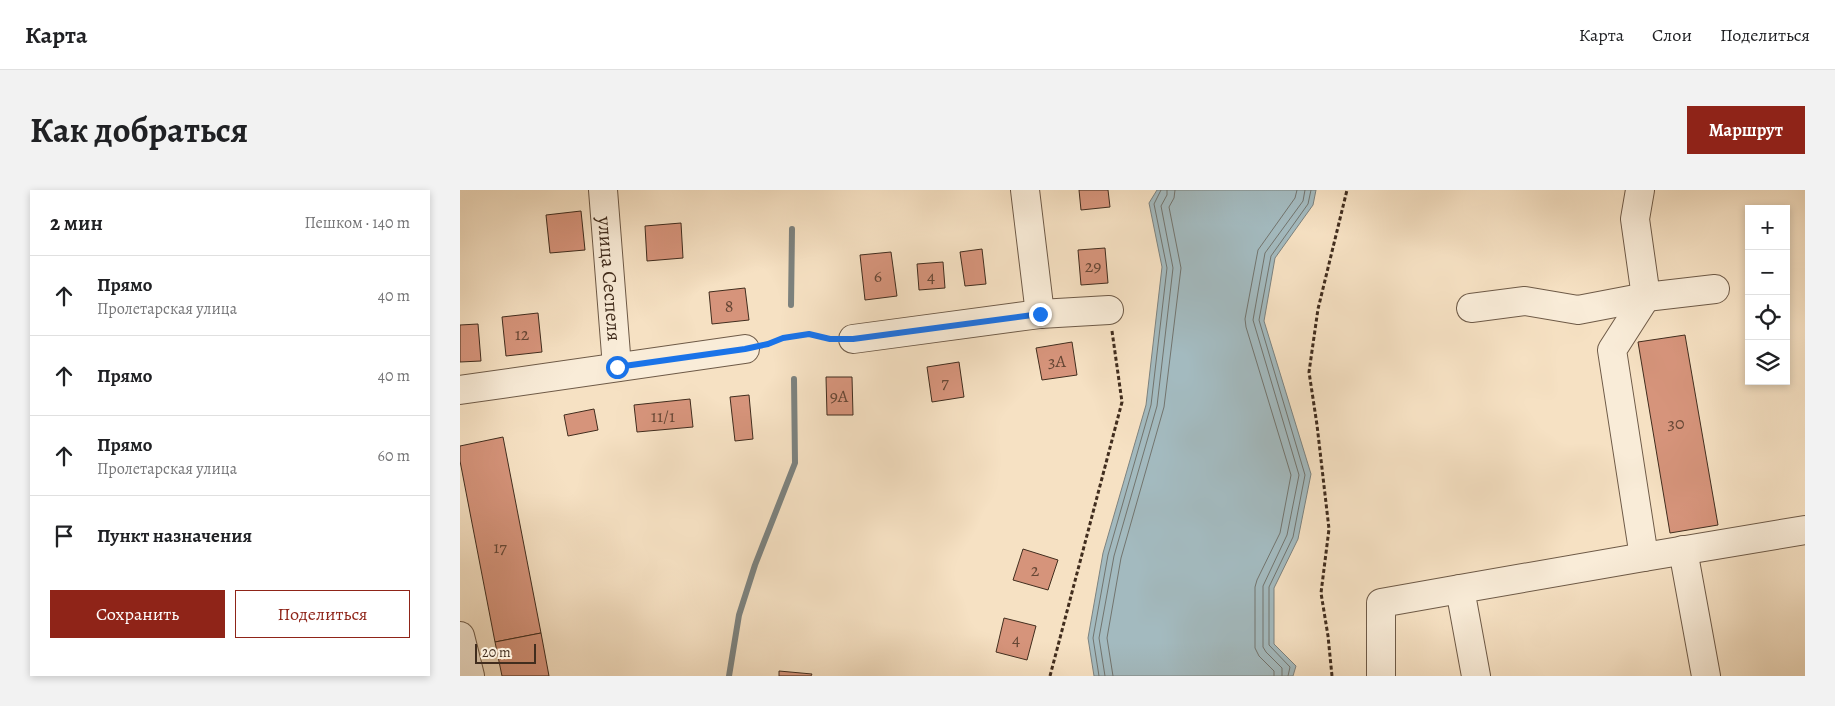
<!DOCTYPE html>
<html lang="ru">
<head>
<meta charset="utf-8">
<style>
  body { margin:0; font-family:Alegreya,serif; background:#f2f2f2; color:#202124 }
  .controls { position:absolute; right:15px; top:15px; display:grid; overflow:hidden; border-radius:0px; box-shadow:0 2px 8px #0003 }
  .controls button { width:45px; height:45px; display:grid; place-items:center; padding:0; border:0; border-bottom:1px solid #e0e0e0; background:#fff; color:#202124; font:25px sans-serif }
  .scale { position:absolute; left:15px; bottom:12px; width:61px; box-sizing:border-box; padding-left:5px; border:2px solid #412d1e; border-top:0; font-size:14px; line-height:18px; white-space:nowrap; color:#412d1e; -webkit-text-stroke:4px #f9ecd8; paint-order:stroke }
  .stop { position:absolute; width:15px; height:15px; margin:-11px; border:4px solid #1a73e8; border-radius:50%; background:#fff }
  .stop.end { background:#1a73e8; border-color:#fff; box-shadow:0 1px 5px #0008 }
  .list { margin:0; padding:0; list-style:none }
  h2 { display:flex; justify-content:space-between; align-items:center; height:65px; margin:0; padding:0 20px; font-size:21px }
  h2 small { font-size:16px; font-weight:400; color:#757577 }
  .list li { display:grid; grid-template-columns:32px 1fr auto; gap:15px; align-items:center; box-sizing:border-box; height:80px; padding:0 20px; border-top:1px solid #e0e0e0 }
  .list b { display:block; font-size:19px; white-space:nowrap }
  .list p { margin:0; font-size:16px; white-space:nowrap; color:#757577 }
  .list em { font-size:16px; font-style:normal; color:#757577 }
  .actions { display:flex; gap:10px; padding:15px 20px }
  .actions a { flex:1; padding:11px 0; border:1px solid #8f2418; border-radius:0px; text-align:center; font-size:18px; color:#8f2418 }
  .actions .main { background:#8f2418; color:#fff }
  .icon { flex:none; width:28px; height:28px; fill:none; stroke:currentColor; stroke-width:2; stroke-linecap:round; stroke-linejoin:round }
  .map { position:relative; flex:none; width:1345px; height:486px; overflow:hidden; border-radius:0px }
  header { display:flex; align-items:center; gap:30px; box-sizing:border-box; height:70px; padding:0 25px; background:#fff; border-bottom:1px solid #e0e0e0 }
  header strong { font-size:24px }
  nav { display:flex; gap:28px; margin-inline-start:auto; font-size:18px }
  .intro { display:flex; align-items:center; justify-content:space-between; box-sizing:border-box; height:120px; padding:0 30px }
  h1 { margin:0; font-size:35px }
  .button { padding:12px 22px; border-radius:0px; background:#8f2418; color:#fff; font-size:18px; font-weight:700 }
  main { display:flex; gap:30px; padding:0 30px }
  aside { flex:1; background:#fff; border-radius:0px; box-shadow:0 2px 8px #0003 }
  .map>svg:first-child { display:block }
</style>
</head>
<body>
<header>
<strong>Карта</strong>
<nav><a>Карта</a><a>Слои</a><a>Поделиться</a></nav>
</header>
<div class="intro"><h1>Как добраться</h1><a class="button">Маршрут</a></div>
<main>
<aside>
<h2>2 мин<small>Пешком · 140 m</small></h2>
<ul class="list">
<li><svg class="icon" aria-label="ahead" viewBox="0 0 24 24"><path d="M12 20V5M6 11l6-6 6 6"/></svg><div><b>Прямо</b><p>Пролетарская улица</p></div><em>40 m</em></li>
<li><svg class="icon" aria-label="ahead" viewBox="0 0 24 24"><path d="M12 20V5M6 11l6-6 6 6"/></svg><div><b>Прямо</b></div><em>40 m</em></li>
<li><svg class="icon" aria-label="ahead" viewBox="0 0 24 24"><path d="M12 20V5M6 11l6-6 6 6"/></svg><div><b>Прямо</b><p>Пролетарская улица</p></div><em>60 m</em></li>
<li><svg class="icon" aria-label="arrive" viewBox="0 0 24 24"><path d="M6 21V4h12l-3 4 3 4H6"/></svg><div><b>Пункт назначения</b></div></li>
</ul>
<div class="actions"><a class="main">Сохранить</a><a>Поделиться</a></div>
</aside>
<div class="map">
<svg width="1345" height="486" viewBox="0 0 1345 486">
  <rect width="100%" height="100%" fill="#f6e1c3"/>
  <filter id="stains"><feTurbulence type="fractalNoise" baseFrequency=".004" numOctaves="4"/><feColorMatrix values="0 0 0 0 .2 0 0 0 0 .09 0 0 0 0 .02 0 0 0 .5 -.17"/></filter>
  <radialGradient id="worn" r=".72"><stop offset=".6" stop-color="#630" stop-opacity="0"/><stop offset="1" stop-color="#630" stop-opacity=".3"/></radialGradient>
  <path fill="#a3babf" stroke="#7c827f" d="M 697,0 L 856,0 L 853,15 L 815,68 L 804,131 L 851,284 L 838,349 L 814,398 L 814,454 L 836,476 L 833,486 L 634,486 L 628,448 L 643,363 L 686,215 L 702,77 L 689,13 Z"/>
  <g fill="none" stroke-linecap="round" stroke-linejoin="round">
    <g stroke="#72746e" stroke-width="1">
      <path d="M 639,486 L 633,448 L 648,365 L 691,215 L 707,78 L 694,14 L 701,0"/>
      <path d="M 645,486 L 639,448 L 654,366 L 697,216 L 713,78 L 701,16 L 707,5 L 707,0"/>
      <path d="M 653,486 L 647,448 L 661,368 L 704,217 L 721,78 L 709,17 L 714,8 L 715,0"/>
      <path d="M 814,486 L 814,481 L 799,466 L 795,458 L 795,397 L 797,390 L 820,343 L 831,285 L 786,137 L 785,129 L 798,60 L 835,8 L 837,0"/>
      <path d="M 822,486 L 822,478 L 806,462 L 803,457 L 803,396 L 827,345 L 839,285 L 793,130 L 805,63 L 843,11 L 845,0"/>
      <path d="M 828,486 L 830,477 L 809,455 L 809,397 L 833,347 L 845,285 L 799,130 L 811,66 L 848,14 L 851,0"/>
    </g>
    <g stroke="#7c827f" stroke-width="6">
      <path d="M 331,115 L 332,39"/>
      <path d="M 269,486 L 279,425 L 295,375 L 335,273 L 334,189"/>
    </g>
  </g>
  <g fill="#d6947b" stroke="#412d1e">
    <path d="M 619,0 L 648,0 L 650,17 L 621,20 Z"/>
    <path d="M 121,21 L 125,60 L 90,63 L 86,25 Z"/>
    <path d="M 221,33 L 223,68 L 187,71 L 185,36 Z"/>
    <path d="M 645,58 L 648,93 L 621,95 L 618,60 Z"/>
    <path d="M 522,59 L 526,94 L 505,96 L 500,62 Z"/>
    <path d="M 431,62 L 437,106 L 405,110 L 400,65 Z"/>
    <path d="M 483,72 L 485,98 L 459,100 L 457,74 Z"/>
    <path d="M 285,98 L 289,130 L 252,134 L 249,102 Z"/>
    <path d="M 78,123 L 82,162 L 46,166 L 42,127 Z"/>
    <path d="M 18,134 L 21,171 L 0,172 L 0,135 Z"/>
    <path d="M 1225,145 L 1258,335 L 1210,343 L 1178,152 Z"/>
    <path d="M 612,152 L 617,185 L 582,190 L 576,158 Z"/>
    <path d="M 499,172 L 504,207 L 472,212 L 467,177 Z"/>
    <path d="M 366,187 L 392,187 L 393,225 L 367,225 Z"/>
    <path d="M 289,205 L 293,249 L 275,251 L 270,207 Z"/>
    <path d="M 230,209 L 233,237 L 177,242 L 174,215 Z"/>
    <path d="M 134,219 L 138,240 L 108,246 L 104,225 Z"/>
    <path d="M 43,247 L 81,443 L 35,452 L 0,271 L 0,256 Z"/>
    <path d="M 563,359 L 598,370 L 588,400 L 553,390 Z"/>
    <path d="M 544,428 L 576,436 L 567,470 L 536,462 Z"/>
    <path d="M 81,443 L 89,486 L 42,486 L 35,452 Z"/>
    <path d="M 319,481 L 352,484 L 351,486 L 319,486 Z"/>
  </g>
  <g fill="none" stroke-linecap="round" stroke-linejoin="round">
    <g stroke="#6e5a47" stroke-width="30">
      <g id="minor">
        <path id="s1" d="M 143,0 L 157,177"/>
        <path d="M 565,0 L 580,124"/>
        <path d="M 1180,0 L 1175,29 L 1186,107 L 1152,160 L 1184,367 L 1345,340"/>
        <path d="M 1011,118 L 1065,111 L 1118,120 L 1186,107 L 1255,99"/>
        <path d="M 393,149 L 580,124 L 649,120"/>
        <path d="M 0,200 L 285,159"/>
        <path d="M 1223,360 L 1246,486"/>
        <path d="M 0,446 L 10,486"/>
        <path d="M 921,486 L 921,413 L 1000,399"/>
        <path d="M 1016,486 L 1000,399 L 1184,367"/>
      </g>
    </g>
    <g stroke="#412d1e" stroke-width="3" stroke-dasharray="4 2.5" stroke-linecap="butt">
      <path d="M 308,155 L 323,148 L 349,144 L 372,149"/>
      <path d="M 590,486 L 662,212 L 652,141"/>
      <path d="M 872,486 L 868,446 L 861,403 L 869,339 L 857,235 L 849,182 L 858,119 L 887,0"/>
    </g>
    <use href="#minor" stroke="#f9ecd8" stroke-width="28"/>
  </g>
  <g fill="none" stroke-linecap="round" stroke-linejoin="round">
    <path stroke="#1a73e8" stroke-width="6" d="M 157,177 L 285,159 L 308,154 L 323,148 L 349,144 L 370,149 L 393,149 L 580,124"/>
  </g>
  <g text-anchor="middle" stroke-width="4" stroke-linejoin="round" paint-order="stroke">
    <g font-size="18" fill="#664735">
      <text x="633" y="82">29</text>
      <text x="418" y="92">6</text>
      <text x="471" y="92">4</text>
      <text x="269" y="122">8</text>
      <text x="62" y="150">12</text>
      <text x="597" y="177">3А</text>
      <text x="485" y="198">7</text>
      <text x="379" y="212">9А</text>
      <text x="203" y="232">11/1</text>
      <text x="1216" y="239">30</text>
      <text x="40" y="363">17</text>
      <text x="575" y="386">2</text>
      <text x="556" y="455">4</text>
    </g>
    <g font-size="20" fill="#412d1e" stroke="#f9ecd8">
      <text dy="7" stroke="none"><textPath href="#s1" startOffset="89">улица Сеспеля</textPath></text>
    </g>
  </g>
  <rect width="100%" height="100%" filter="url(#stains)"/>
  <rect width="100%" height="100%" fill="url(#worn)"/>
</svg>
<div class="controls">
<button>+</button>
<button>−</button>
<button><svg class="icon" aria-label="locate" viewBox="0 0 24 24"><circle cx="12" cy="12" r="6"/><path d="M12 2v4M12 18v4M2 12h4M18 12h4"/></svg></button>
<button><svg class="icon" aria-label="layers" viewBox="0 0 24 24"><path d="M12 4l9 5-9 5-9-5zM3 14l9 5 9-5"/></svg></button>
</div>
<div class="scale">20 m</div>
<div class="stop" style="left:157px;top:177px"></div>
<div class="stop end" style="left:580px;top:124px"></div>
</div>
</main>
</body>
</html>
